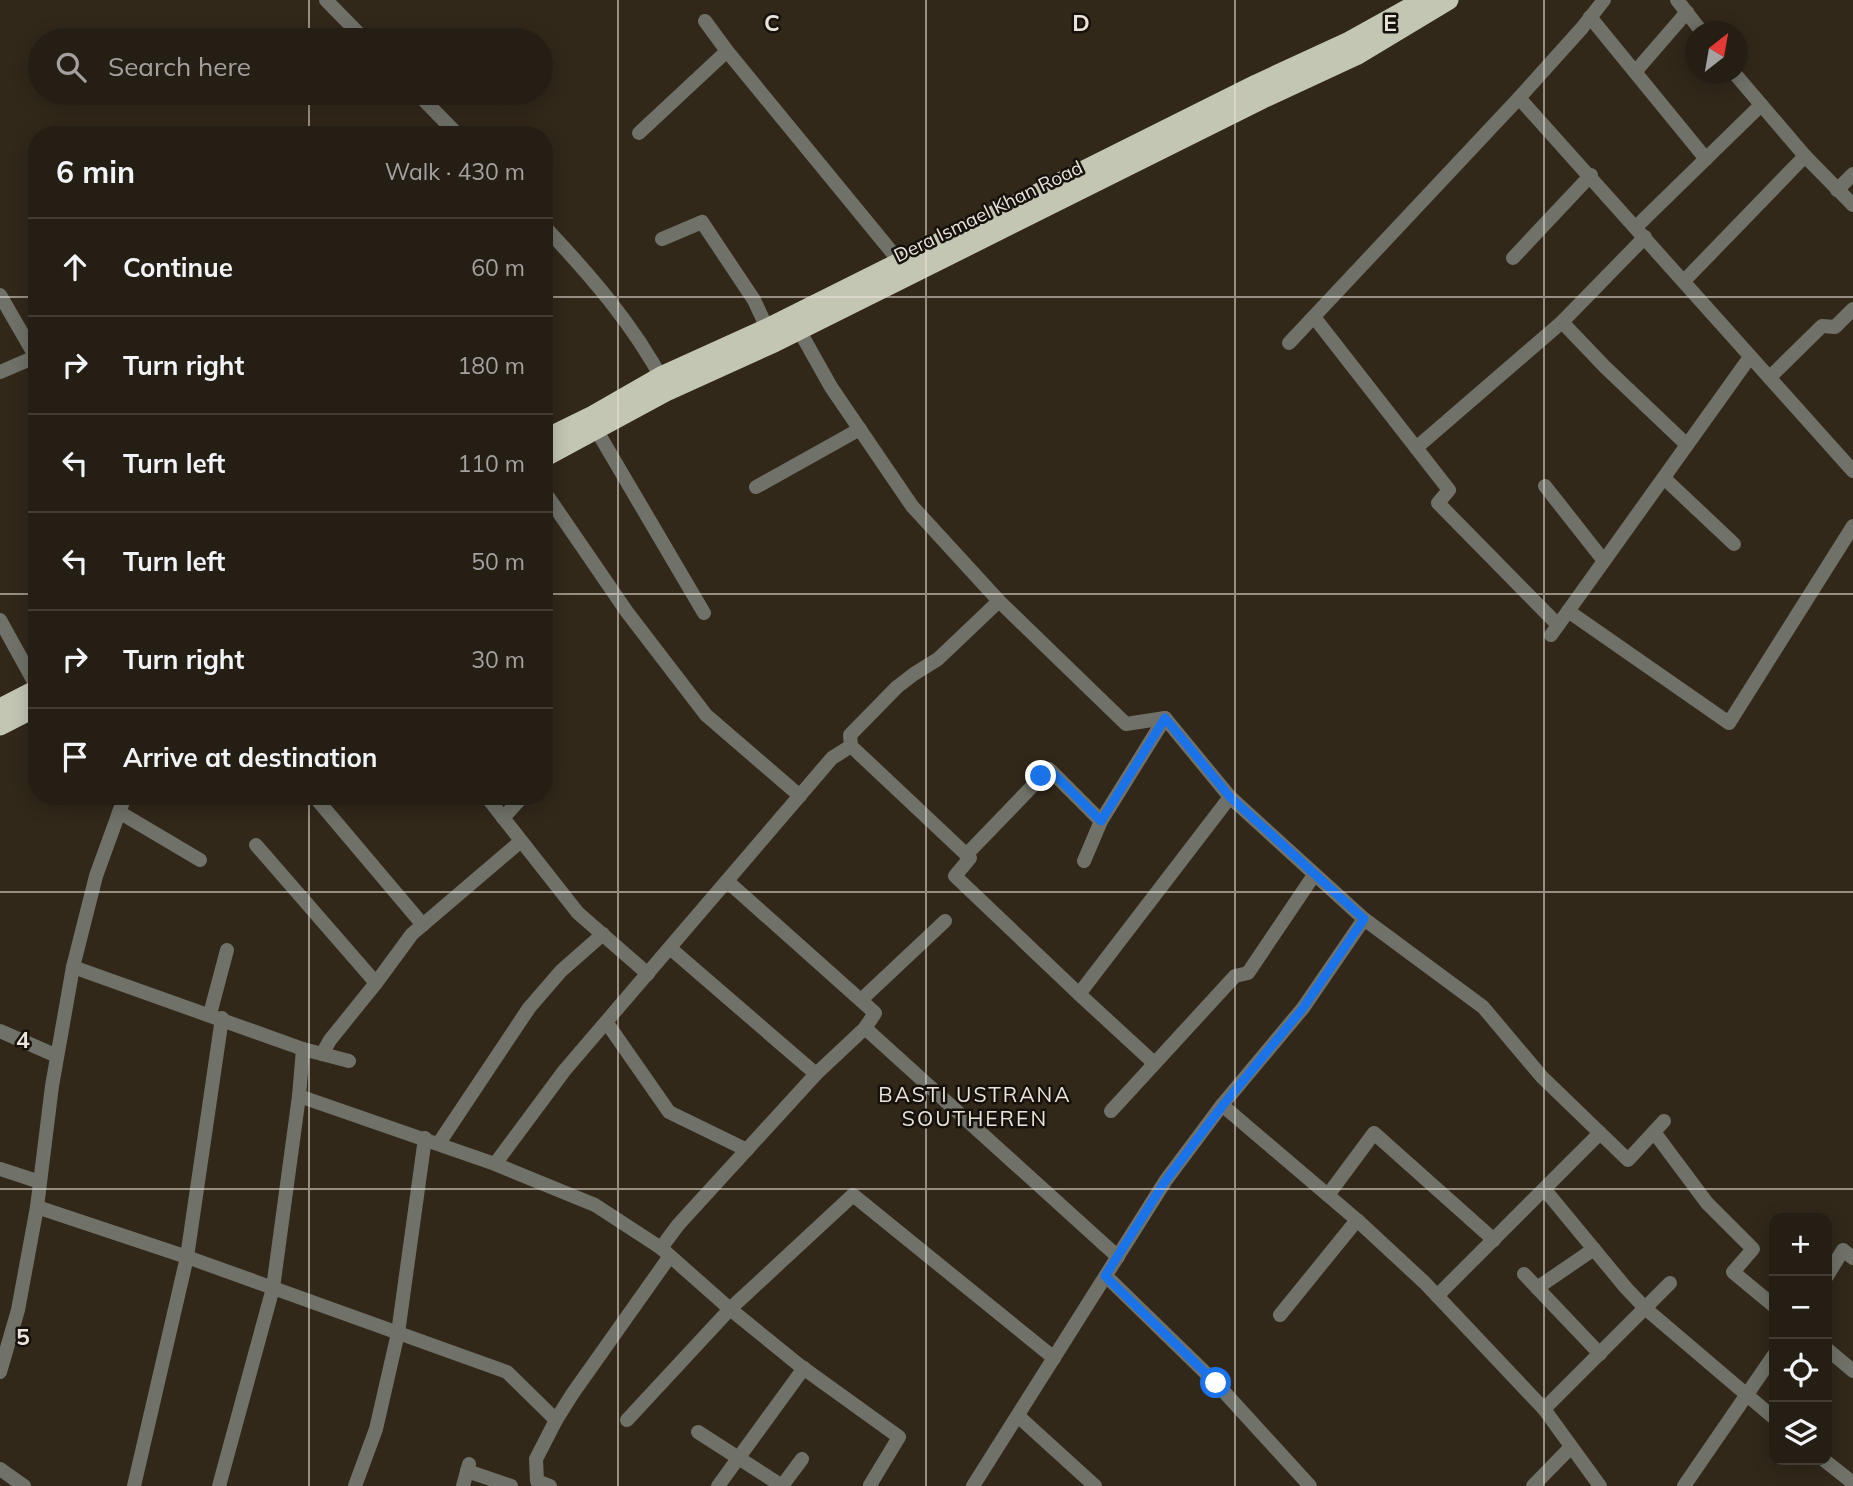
<!DOCTYPE html>
<html lang="en">
<head>
<meta charset="utf-8">
<style>
  body { margin:0; font-family:Mulish,sans-serif; background:#312b22; color:#f1f3f6 }
  .controls { position:absolute; right:21px; bottom:21px; display:grid; overflow:hidden; border-radius:14px; box-shadow:0 4px 18px #0003 }
  .controls button { width:63px; height:63px; display:grid; place-items:center; padding:0; border:0; border-bottom:2px solid #423c34; background:#251e14; color:#f1f3f6; font:35px sans-serif }
  .compass { position:absolute; left:1685px; top:21px; width:63px; height:63px; border-radius:50%; background:#251e14; box-shadow:0 4px 18px #0003; rotate:31deg }
  .stop { position:absolute; width:21px; height:21px; margin:-16px; border:5px solid #1a73e8; border-radius:50%; background:#fff }
  .stop.end { background:#1a73e8; border-color:#fff; box-shadow:0 2px 7px #0008 }
  .list { margin:0; padding:0; list-style:none }
  h2 { display:flex; justify-content:space-between; align-items:center; height:91px; margin:0; padding:0 28px; font-size:30px }
  h2 small { font-size:23px; font-weight:400; color:#a3a2a0 }
  .list li { display:grid; grid-template-columns:46px 1fr auto; gap:21px; align-items:center; box-sizing:border-box; height:98px; padding:0 28px; border-top:2px solid #423c34 }
  .list b { display:block; font-size:26px; white-space:nowrap }
  .list em { font-size:23px; font-style:normal; color:#a3a2a0 }
  .icon { flex:none; width:38px; height:38px; fill:none; stroke:currentColor; stroke-width:2; stroke-linecap:round; stroke-linejoin:round }
  .map { position:relative; flex:none; width:1853px; height:1486px; overflow:hidden }
  .search { position:absolute; background:#251e14; box-shadow:0 4px 18px #0003; left:28px; top:28px; width:525px; height:77px; display:flex; align-items:center; gap:18px; box-sizing:border-box; padding:0 24px; border-radius:38px; color:#a3a2a0; font-size:26px }
  .panel { position:absolute; background:#251e14; box-shadow:0 4px 18px #0003; left:28px; top:126px; width:525px; height:679px; border-radius:28px }
  .map>svg:first-child { display:block }
</style>
</head>
<body>
<div class="map">
<svg width="1853" height="1486" viewBox="0 0 1853 1486">
  <rect width="100%" height="100%" fill="#31281a"/>
  <g fill="none" stroke-linecap="round" stroke-linejoin="round">
    <g stroke="#707168" stroke-width="14">
      <path d="M 1677,0 L 1702,32"/>
      <path d="M 1590,17 L 1706,159"/>
      <path d="M 705,21 L 727,51 L 900,262"/>
      <path d="M 1635,72 L 1687,12"/>
      <path d="M 1735,74 L 1805,156 L 1853,205"/>
      <path d="M 1519,98 L 1853,471"/>
      <path d="M 639,133 L 727,51"/>
      <path d="M 1837,190 L 1853,174"/>
      <path d="M 1636,227 L 1761,105"/>
      <path d="M 662,239 L 702,222 L 754,300 L 767,328"/>
      <path d="M 1513,258 L 1591,175"/>
      <path d="M 1684,281 L 1805,156"/>
      <path d="M 0,295 L 37,359"/>
      <path d="M 1314,317 L 1449,490 L 1438,503 L 1558,625"/>
      <path d="M 1562,322 L 1605,367 L 1687,445"/>
      <path d="M 799,330 L 831,387 L 912,506 L 999,601"/>
      <path d="M 1289,343 L 1519,98 L 1582,28 L 1604,0"/>
      <path d="M 0,372 L 35,357"/>
      <path d="M 1770,377 L 1822,326 L 1835,327 L 1853,309"/>
      <path d="M 597,431 L 704,613"/>
      <path d="M 1416,448 L 1562,322 L 1645,237"/>
      <path d="M 1664,478 L 1734,544"/>
      <path d="M 1545,486 L 1604,561"/>
      <path d="M 756,487 L 860,429"/>
      <path d="M 544,491 L 627,612 L 706,715 L 800,796"/>
      <path d="M 1568,611 L 1729,723 L 1853,526"/>
      <path d="M 0,620 L 37,687"/>
      <path d="M 1551,635 L 1750,357"/>
      <path d="M 851,746 L 970,858 L 955,876 L 1079,994"/>
      <path d="M 314,796 L 423,925"/>
      <path d="M 486,796 L 578,913 L 648,974"/>
      <path d="M 119,812 L 200,860"/>
      <path d="M 503,818 L 523,796"/>
      <path d="M 256,845 L 376,983"/>
      <path d="M 966,855 L 1049,769 L 1101,821"/>
      <path d="M 1084,861 L 1101,821 L 1165,718"/>
      <path d="M 670,948 L 816,1074"/>
      <path d="M 73,967 L 303,1049 L 349,1061"/>
      <path d="M 861,1000 L 945,921"/>
      <path d="M 210,1014 L 227,950"/>
      <path d="M 607,1023 L 669,1112 L 747,1150"/>
      <path d="M 865,1028 L 1118,1257"/>
      <path d="M 0,1031 L 57,1056"/>
      <path d="M 322,1054 L 330,1040 L 376,983 L 412,934 L 521,841"/>
      <path d="M 1154,1063 L 1079,994 L 1230,797"/>
      <path d="M 299,1096 L 303,1049"/>
      <path d="M 1222,1105 L 1357,1220 L 1425,1283 L 1544,1409 L 1600,1486"/>
      <path d="M 1111,1111 L 1235,976 L 1248,973 L 1314,875"/>
      <path d="M 1654,1132 L 1707,1203 L 1753,1249 L 1733,1272 L 1774,1306"/>
      <path d="M 439,1143 L 529,1008 L 561,971 L 603,934"/>
      <path d="M 495,1164 L 564,1071 L 832,758 L 851,746 L 850,735 L 897,687 L 914,674 L 938,659 L 999,601 L 1126,724 L 1165,718 L 1230,797 L 1364,919"/>
      <path d="M 0,1169 L 40,1182"/>
      <path d="M 1545,1190 L 1626,1288 L 1646,1309 L 1774,1418"/>
      <path d="M 1328,1195 L 1374,1133 L 1494,1240"/>
      <path d="M 37,1207 L 187,1257 L 507,1372 L 556,1420"/>
      <path d="M 661,1248 L 678,1225 L 816,1074 L 865,1028 L 875,1013 L 727,881"/>
      <path d="M 1524,1274 L 1600,1354"/>
      <path d="M 1106,1276 L 1216,1383 L 1310,1486"/>
      <path d="M 1827,1276 L 1843,1250 L 1853,1258"/>
      <path d="M 1537,1288 L 1594,1249"/>
      <path d="M 1437,1296 L 1600,1133"/>
      <path d="M 1280,1315 L 1357,1220"/>
      <path d="M 1827,1349 L 1853,1371"/>
      <path d="M 0,1372 L 18,1310 L 37,1207 L 52,1086 L 73,967 L 96,876 L 125,796"/>
      <path d="M 1544,1409 L 1670,1283"/>
      <path d="M 1018,1416 L 1095,1486"/>
      <path d="M 627,1420 L 730,1309 L 853,1195 L 1054,1358"/>
      <path d="M 698,1432 L 782,1486"/>
      <path d="M 1824,1460 L 1853,1483"/>
      <path d="M 0,1469 L 24,1486"/>
      <path d="M 467,1471 L 511,1486"/>
      <path d="M 134,1486 L 187,1257 L 222,1018"/>
      <path d="M 219,1486 L 273,1288 L 299,1096 L 495,1164 L 595,1205 L 661,1248 L 730,1309 L 799,1365 L 899,1437 L 870,1485 L 871,1486"/>
      <path d="M 355,1486 L 376,1429 L 398,1333 L 425,1138"/>
      <path d="M 463,1486 L 469,1464"/>
      <path d="M 550,1486 L 537,1481 L 536,1459 L 556,1420 L 573,1393 L 670,1256"/>
      <path d="M 718,1486 L 804,1368"/>
      <path d="M 782,1486 L 802,1459"/>
      <path d="M 973,1486 L 1166,1180 L 1222,1105 L 1303,1008 L 1364,919 L 1483,1007 L 1542,1077 L 1628,1160 L 1664,1121"/>
      <path d="M 1533,1486 L 1570,1448"/>
      <path d="M 1684,1486 L 1774,1355"/>
    </g>
    <g stroke="#707168" stroke-width="14">
      <path d="M 326,0 L 365,40"/>
      <path d="M 417,93 L 458,135"/>
      <path d="M 544,226 C 589,274 634,325 664,383"/>
    </g>
    <g stroke="#c4c6b4" stroke-width="19">
      <path d="M 544,439 L 593,415 L 661,376 L 767,328 L 1256,84 L 1349,41 L 1423,0"/>
      <path d="M 544,458 L 668,391 L 774,343 L 1263,99 L 1356,56 L 1449,0"/>
      <path d="M 0,708 L 37,689"/>
      <path d="M 0,726 L 37,707"/>
    </g>
  </g>
  <g fill="none" stroke-linecap="round" stroke-linejoin="round">
    <path stroke="#1a73e8" stroke-width="9" d="M 1041,776 L 1049,769 L 1101,821 L 1165,718 L 1230,797 L 1364,919 L 1303,1008 L 1223,1105 L 1166,1180 L 1105,1276 L 1216,1383"/>
  </g>
  <path fill="none" stroke="#ebe4db" stroke-width="2" stroke-opacity="0.55" d="M 309,0 L 309,40M 618,0 L 618,1486M 926,0 L 926,1486M 1235,0 L 1235,1486M 1544,0 L 1544,1486M 309,93 L 309,135M 0,297 L 37,297M 544,297 L 1853,297M 0,594 L 37,594M 544,594 L 1853,594M 309,796 L 309,1486M 0,892 L 1853,892M 0,1189 L 1853,1189"/>
  <g text-anchor="middle" stroke-width="5" stroke-linejoin="round" paint-order="stroke">
    <g font-size="19" fill="#ebe4db" stroke="#16110b">
      <text transform="translate(988 211) rotate(-26)" y="7">Dera Ismael Khan Road</text>
    </g>
    <g font-size="21" letter-spacing="2" fill="#ebe4db" stroke="#16110b">
      <text x="975" y="1102">BASTI USTRANA<tspan x="975" dy="24">SOUTHEREN</tspan></text>
    </g>
  </g>
  <g font-size="23" text-anchor="middle" font-weight="bold" fill="#ebe4db" stroke="#16110b" stroke-width="5" stroke-linejoin="round" paint-order="stroke">
    <text x="772" y="31">C</text>
    <text x="1081" y="31">D</text>
    <text x="1390" y="31">E</text>
    <text x="23" y="1048">4</text>
    <text x="23" y="1345">5</text>
  </g>
</svg>
<div class="controls">
<button>+</button>
<button>−</button>
<button><svg class="icon" aria-label="locate" viewBox="0 0 24 24"><circle cx="12" cy="12" r="6"/><path d="M12 2v4M12 18v4M2 12h4M18 12h4"/></svg></button>
<button><svg class="icon" aria-label="layers" viewBox="0 0 24 24"><path d="M12 4l9 5-9 5-9-5zM3 14l9 5 9-5"/></svg></button>
</div>
<svg class="compass" viewBox="-18 -18 36 36"><path d="M0-13l5 13h-10z" fill="#e53935"/><path d="M0 13l5-13h-10z" fill="#a3a2a0"/></svg>
<div class="stop" style="left:1216px;top:1383px"></div>
<div class="stop end" style="left:1041px;top:776px"></div>
<div class="search"><svg class="icon" aria-label="search" viewBox="0 0 24 24"><circle cx="10" cy="10" r="6"/><path d="M15 15l6 6"/></svg>Search here</div>
<section class="panel">
<h2>6 min<small>Walk · 430 m</small></h2>
<ul class="list">
<li><svg class="icon" aria-label="ahead" viewBox="0 0 24 24"><path d="M12 20V5M6 11l6-6 6 6"/></svg><div><b>Continue</b></div><em>60 m</em></li>
<li><svg class="icon" aria-label="right" viewBox="0 0 24 24"><path d="M7 20v-9h11M14 6l5 5-5 5"/></svg><div><b>Turn right</b></div><em>180 m</em></li>
<li><svg class="icon" aria-label="left" viewBox="0 0 24 24"><path d="M17 20v-9H6M10 6l-5 5 5 5"/></svg><div><b>Turn left</b></div><em>110 m</em></li>
<li><svg class="icon" aria-label="left" viewBox="0 0 24 24"><path d="M17 20v-9H6M10 6l-5 5 5 5"/></svg><div><b>Turn left</b></div><em>50 m</em></li>
<li><svg class="icon" aria-label="right" viewBox="0 0 24 24"><path d="M7 20v-9h11M14 6l5 5-5 5"/></svg><div><b>Turn right</b></div><em>30 m</em></li>
<li><svg class="icon" aria-label="arrive" viewBox="0 0 24 24"><path d="M6 21V4h12l-3 4 3 4H6"/></svg><div><b>Arrive at destination</b></div></li>
</ul>
</section>
</div>
</body>
</html>
